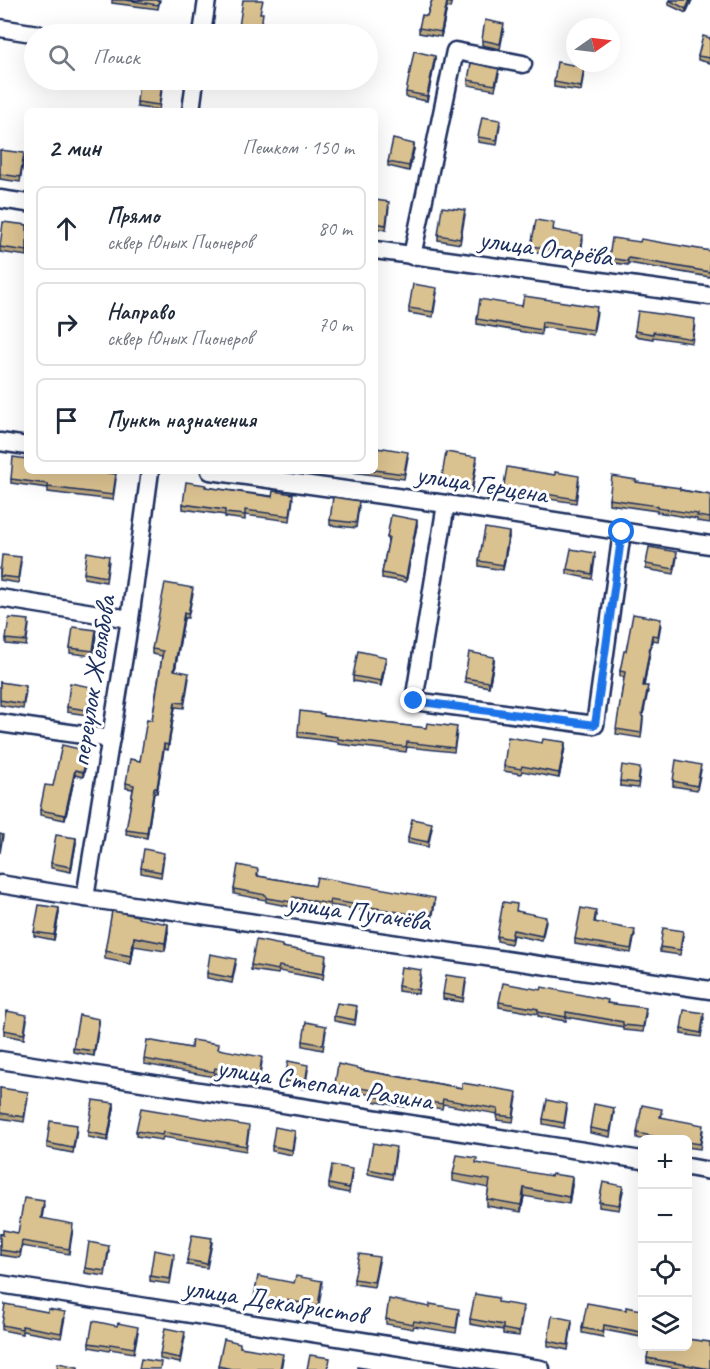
<!DOCTYPE html>
<html lang="ru">
<head>
<meta charset="utf-8">
<style>
  body { margin:0; font-family:Caveat,sans-serif; background:#f2f2f3; color:#1f2937 }
  .controls { position:absolute; right:18px; bottom:18px; display:grid; overflow:hidden; border-radius:9px; box-shadow:0 6px 24px #0002 }
  .controls button { width:54px; height:54px; display:grid; place-items:center; padding:0; border:0; border-bottom:2px solid #e0e1e3; background:#fff; color:#1f2937; font:30px sans-serif }
  .compass { position:absolute; left:566px; top:18px; width:54px; height:54px; border-radius:50%; background:#fff; box-shadow:0 6px 24px #0002; rotate:76deg }
  .stop { position:absolute; width:18px; height:18px; margin:-14px; border:4px solid #1a73e8; border-radius:50%; background:#fff }
  .stop.end { background:#1a73e8; border-color:#fff; box-shadow:0 2px 6px #0008 }
  .list { margin:0; padding:0; list-style:none }
  h2 { display:flex; justify-content:space-between; align-items:center; height:78px; margin:0; padding:0 24px; font-size:26px }
  h2 small { font-size:20px; font-weight:400; color:#747a83 }
  .list li { display:grid; grid-template-columns:39px 1fr auto; gap:18px; align-items:center; box-sizing:border-box; height:84px; margin:0 12px 12px; padding:0 12px; border:2px solid #e0e1e3; border-radius:9px }
  .list b { display:block; font-size:22px; white-space:nowrap }
  .list p { margin:0; font-size:20px; white-space:nowrap; color:#747a83 }
  .list em { font-size:20px; font-style:normal; color:#747a83 }
  .icon { flex:none; width:33px; height:33px; fill:none; stroke:currentColor; stroke-width:2; stroke-linecap:round; stroke-linejoin:round }
  .map { position:relative; flex:none; width:710px; height:1369px; overflow:hidden }
  .search { position:absolute; background:#fff; box-shadow:0 6px 24px #0002; left:24px; top:24px; width:354px; height:66px; display:flex; align-items:center; gap:15px; box-sizing:border-box; padding:0 21px; border-radius:33px; color:#747a83; font-size:22px }
  .panel { position:absolute; background:#fff; box-shadow:0 6px 24px #0002; left:24px; top:108px; width:354px; height:366px; border-radius:9px }
  .map>svg:first-child { display:block }
</style>
</head>
<body>
<div class="map">
<svg width="710" height="1369" viewBox="0 0 710 1369">
  <rect width="100%" height="100%" fill="#fff"/>
  <filter id="ink" filterUnits="userSpaceOnUse"><feTurbulence type="fractalNoise" baseFrequency=".0167" numOctaves="2"/><feDisplacementMap in="SourceGraphic" scale="12" xChannelSelector="R" yChannelSelector="G"/><feConvolveMatrix kernelMatrix="1 2 1 2 8 2 1 2 1" color-interpolation-filters="sRGB"/></filter>
  <g filter="url(#ink)">
    <g fill="none" stroke-linecap="round" stroke-linejoin="round">
      <g stroke="#1b2f5e" stroke-width="21">
        <g id="street">
          <path d="M 0,28 L 38,34"/>
          <path d="M 202,34 L 207,0"/>
          <path d="M 191,111 L 195,80"/>
          <path d="M 0,199 L 27,203"/>
          <path d="M 375,250 L 710,296"/>
          <path d="M 412,256 L 455,51 L 523,64"/>
          <path d="M 0,442 L 27,446"/>
          <path d="M 210,471 L 446,504 L 710,545"/>
          <path d="M 446,504 L 414,701 L 595,725 L 622,532"/>
          <path d="M 0,598 L 130,619"/>
          <path d="M 0,723 L 111,739"/>
          <path d="M 0,884 L 85,898 L 710,990"/>
          <path d="M 85,898 L 130,619 L 150,471"/>
          <path d="M 0,1060 L 642,1160"/>
          <path d="M 688,1167 L 710,1171"/>
          <path d="M 0,1284 L 541,1369"/>
        </g>
      </g>
      <use href="#street" stroke="#fff" stroke-width="16"/>
    </g>
    <g fill="#bba67c" stroke="#1b2f5e" stroke-width="1.5">
      <path d="M 112,0 L 160,0 L 158,9 L 112,3 Z"/>
      <path d="M 432,0 L 452,0 L 450,8 L 447,7 L 441,37 L 419,33 L 419,28 L 427,16 Z"/>
      <path d="M 669,0 L 692,0 L 686,13 L 669,5 Z"/>
      <path d="M 504,29 L 500,49 L 482,45 L 482,40 Z"/>
      <path d="M 710,38 L 710,63 L 698,60 L 698,56 Z"/>
      <path d="M 435,61 L 427,101 L 406,97 L 406,92 Z"/>
      <path d="M 584,72 L 581,91 L 554,87 L 554,82 Z"/>
      <path d="M 499,74 L 495,90 L 468,85 L 468,80 Z"/>
      <path d="M 69,80 L 98,80 L 97,88 L 69,84 Z"/>
      <path d="M 228,80 L 251,80 L 250,85 L 228,82 Z"/>
      <path d="M 162,89 L 159,110 L 137,107 L 137,102 Z"/>
      <path d="M 500,125 L 497,145 L 478,142 L 478,137 Z"/>
      <path d="M 414,149 L 409,171 L 388,166 L 388,162 Z"/>
      <path d="M 0,150 L 24,158 L 20,182 L 0,179 Z"/>
      <path d="M 375,200 L 389,207 L 386,230 L 375,228 Z"/>
      <path d="M 465,215 L 460,244 L 438,240 L 438,235 Z"/>
      <path d="M 27,225 L 27,256 L 0,252 L 0,246 Z"/>
      <path d="M 554,230 L 583,239 L 580,259 L 531,251 L 531,246 Z"/>
      <path d="M 640,242 L 710,251 L 710,277 L 628,263 L 628,265 L 609,262 L 609,258 Z"/>
      <path d="M 437,293 L 433,317 L 409,313 L 409,308 Z"/>
      <path d="M 522,306 L 597,312 L 593,335 L 542,327 L 541,335 L 477,324 L 477,319 Z"/>
      <path d="M 695,324 L 692,343 L 653,337 L 653,339 L 635,336 L 635,331 Z"/>
      <path d="M 375,448 L 383,449 L 408,457 L 404,479 L 344,471 L 375,471 Z"/>
      <path d="M 477,462 L 472,492 L 441,487 L 441,482 Z"/>
      <path d="M 27,471 L 116,479 L 113,500 L 48,492 L 48,488 L 11,483 L 11,479 Z"/>
      <path d="M 579,481 L 576,503 L 528,496 L 527,498 L 503,494 L 503,490 Z"/>
      <path d="M 636,482 L 710,495 L 710,523 L 697,521 L 697,519 L 657,512 L 657,511 L 609,504 L 609,499 Z"/>
      <path d="M 205,487 L 293,499 L 290,521 L 245,515 L 245,520 L 225,517 L 225,515 L 183,509 L 183,504 Z"/>
      <path d="M 359,506 L 356,528 L 330,525 L 330,520 Z"/>
      <path d="M 417,525 L 406,582 L 382,578 L 382,573 L 388,542 L 387,537 Z"/>
      <path d="M 509,537 L 503,570 L 479,566 L 479,561 Z"/>
      <path d="M 677,557 L 674,574 L 646,569 L 646,564 Z"/>
      <path d="M 595,558 L 592,579 L 567,574 L 567,569 Z"/>
      <path d="M 109,561 L 106,582 L 84,578 L 84,573 Z"/>
      <path d="M 21,562 L 18,583 L 0,580 L 0,568 Z"/>
      <path d="M 193,593 L 188,618 L 184,618 L 175,671 L 189,678 L 184,708 L 175,707 L 168,750 L 164,749 L 157,793 L 154,793 L 147,838 L 126,834 L 133,789 L 126,788 L 126,783 L 140,761 L 152,720 L 162,656 L 152,654 L 152,649 Z"/>
      <path d="M 661,624 L 658,641 L 652,640 L 644,686 L 648,691 L 643,716 L 643,721 L 641,738 L 616,734 L 624,677 L 620,676 L 620,671 L 626,651 Z"/>
      <path d="M 29,625 L 26,646 L 6,644 L 6,639 Z"/>
      <path d="M 96,635 L 93,656 L 70,653 L 70,648 Z"/>
      <path d="M 494,661 L 489,687 L 465,682 L 465,678 Z"/>
      <path d="M 386,662 L 381,686 L 353,681 L 353,676 Z"/>
      <path d="M 0,682 L 26,691 L 23,709 L 0,705 Z"/>
      <path d="M 91,692 L 87,715 L 67,712 L 67,707 Z"/>
      <path d="M 324,716 L 457,732 L 454,752 L 407,747 L 406,752 L 338,744 L 338,742 L 298,737 L 298,732 Z"/>
      <path d="M 565,747 L 559,778 L 522,771 L 521,774 L 504,771 L 504,766 Z"/>
      <path d="M 88,755 L 83,777 L 75,775 L 65,820 L 40,815 L 40,810 L 53,786 Z"/>
      <path d="M 701,770 L 697,790 L 673,786 L 673,781 Z"/>
      <path d="M 640,773 L 638,788 L 620,786 L 620,781 Z"/>
      <path d="M 432,828 L 428,847 L 408,843 L 408,838 Z"/>
      <path d="M 76,843 L 71,872 L 51,868 L 51,863 Z"/>
      <path d="M 164,857 L 161,877 L 141,873 L 141,868 Z"/>
      <path d="M 258,874 L 258,876 L 315,886 L 435,903 L 432,920 L 417,917 L 416,919 L 330,905 L 329,909 L 293,902 L 292,907 L 266,902 L 266,900 L 234,894 L 234,889 Z"/>
      <path d="M 517,911 L 546,921 L 542,941 L 513,935 L 511,944 L 497,941 L 497,936 Z"/>
      <path d="M 59,913 L 54,940 L 34,936 L 34,932 Z"/>
      <path d="M 596,916 L 595,922 L 635,934 L 631,953 L 575,944 L 575,939 Z"/>
      <path d="M 138,918 L 168,932 L 165,951 L 134,946 L 131,964 L 105,959 L 105,951 Z"/>
      <path d="M 683,936 L 680,955 L 660,952 L 660,947 Z"/>
      <path d="M 282,947 L 326,960 L 323,979 L 279,971 L 278,974 L 251,970 L 251,965 Z"/>
      <path d="M 236,964 L 232,983 L 207,978 L 207,973 Z"/>
      <path d="M 421,975 L 418,994 L 398,991 L 398,986 Z"/>
      <path d="M 466,983 L 463,1002 L 443,999 L 443,994 Z"/>
      <path d="M 499,1002 L 608,1003 L 646,1013 L 643,1032 L 623,1030 L 623,1027 L 566,1017 L 566,1021 L 538,1016 L 538,1014 L 499,1007 Z"/>
      <path d="M 357,1011 L 355,1025 L 334,1021 L 334,1016 Z"/>
      <path d="M 704,1018 L 701,1037 L 681,1034 L 681,1029 Z"/>
      <path d="M 27,1020 L 24,1039 L 4,1035 L 4,1030 Z"/>
      <path d="M 99,1023 L 94,1056 L 73,1052 L 73,1048 Z"/>
      <path d="M 326,1031 L 323,1050 L 303,1046 L 303,1041 Z"/>
      <path d="M 191,1048 L 219,1049 L 262,1062 L 259,1081 L 215,1073 L 214,1077 L 144,1064 L 144,1059 Z"/>
      <path d="M 308,1070 L 305,1089 L 285,1085 L 285,1081 Z"/>
      <path d="M 361,1070 L 462,1088 L 517,1097 L 513,1122 L 497,1120 L 498,1114 L 443,1104 L 442,1109 L 406,1103 L 406,1107 L 371,1101 L 372,1095 L 335,1088 L 335,1084 Z"/>
      <path d="M 0,1088 L 28,1097 L 24,1122 L 0,1118 Z"/>
      <path d="M 114,1108 L 108,1141 L 88,1137 L 88,1132 Z"/>
      <path d="M 567,1109 L 564,1128 L 543,1124 L 543,1119 Z"/>
      <path d="M 614,1113 L 610,1137 L 590,1133 L 590,1128 Z"/>
      <path d="M 662,1114 L 661,1117 L 703,1130 L 700,1149 L 687,1147 L 687,1140 L 644,1140 L 637,1138 L 637,1133 Z"/>
      <path d="M 77,1130 L 73,1153 L 47,1148 L 47,1143 Z"/>
      <path d="M 136,1131 L 249,1131 L 246,1151 L 163,1137 L 162,1140 L 136,1136 Z"/>
      <path d="M 295,1136 L 292,1155 L 272,1151 L 272,1146 Z"/>
      <path d="M 396,1152 L 392,1179 L 368,1174 L 368,1169 Z"/>
      <path d="M 477,1163 L 572,1185 L 569,1204 L 524,1196 L 521,1212 L 487,1206 L 487,1199 L 489,1188 L 453,1181 L 453,1174 Z"/>
      <path d="M 352,1174 L 349,1193 L 329,1189 L 329,1184 Z"/>
      <path d="M 623,1191 L 619,1210 L 599,1207 L 599,1202 Z"/>
      <path d="M 44,1206 L 42,1218 L 73,1229 L 69,1254 L 22,1246 L 20,1258 L 0,1255 L 0,1234 L 18,1233 Z"/>
      <path d="M 212,1243 L 207,1268 L 187,1265 L 187,1260 Z"/>
      <path d="M 109,1251 L 105,1276 L 85,1273 L 85,1268 Z"/>
      <path d="M 174,1259 L 170,1284 L 150,1281 L 150,1276 Z"/>
      <path d="M 379,1262 L 374,1287 L 354,1284 L 354,1279 Z"/>
      <path d="M 294,1283 L 322,1286 L 318,1311 L 275,1303 L 274,1306 L 254,1302 L 254,1297 Z"/>
      <path d="M 626,1310 L 642,1310 L 641,1337 L 604,1330 L 603,1337 L 582,1333 L 582,1328 Z"/>
      <path d="M 523,1311 L 519,1336 L 503,1334 L 503,1330 L 470,1324 L 470,1319 Z"/>
      <path d="M 459,1314 L 456,1333 L 414,1326 L 413,1329 L 386,1324 L 386,1319 Z"/>
      <path d="M 65,1317 L 61,1338 L 22,1331 L 22,1334 L 2,1330 L 2,1325 Z"/>
      <path d="M 572,1324 L 568,1350 L 548,1346 L 548,1341 Z"/>
      <path d="M 138,1332 L 134,1353 L 110,1349 L 109,1351 L 89,1347 L 89,1343 Z"/>
      <path d="M 185,1337 L 180,1363 L 160,1359 L 160,1354 Z"/>
      <path d="M 240,1347 L 283,1359 L 281,1369 L 218,1369 L 218,1366 Z"/>
      <path d="M 647,1358 L 710,1369 L 681,1369 L 647,1363 Z"/>
    </g>
    <g fill="#998765" stroke="#1b2f5e" stroke-width="1.5">
      <path d="M 690,0 L 692,0 L 686,13 L 686,9 Z"/>
      <path d="M 447,2 L 447,7 L 441,37 L 441,32 Z"/>
      <path d="M 435,56 L 435,61 L 427,101 L 427,96 Z"/>
      <path d="M 414,144 L 414,149 L 409,171 L 409,166 Z"/>
      <path d="M 417,520 L 417,525 L 406,582 L 406,578 Z"/>
      <path d="M 509,532 L 509,537 L 503,570 L 503,565 Z"/>
      <path d="M 184,613 L 184,618 L 174,675 L 174,670 Z"/>
      <path d="M 652,635 L 652,640 L 643,690 L 643,686 Z"/>
      <path d="M 386,657 L 386,662 L 381,686 L 381,681 Z"/>
      <path d="M 494,657 L 494,661 L 489,687 L 489,682 Z"/>
      <path d="M 175,702 L 175,707 L 168,750 L 168,745 Z"/>
      <path d="M 565,742 L 565,747 L 559,778 L 559,773 Z"/>
      <path d="M 164,744 L 164,749 L 157,793 L 157,788 Z"/>
      <path d="M 88,751 L 88,755 L 83,777 L 83,772 Z"/>
      <path d="M 75,770 L 75,775 L 65,820 L 65,815 Z"/>
      <path d="M 154,788 L 154,793 L 147,838 L 147,833 Z"/>
      <path d="M 76,838 L 76,843 L 71,872 L 71,867 Z"/>
      <path d="M 59,908 L 59,913 L 54,940 L 54,935 Z"/>
      <path d="M 168,924 L 168,932 L 165,951 L 165,943 Z"/>
      <path d="M 134,937 L 134,946 L 131,964 L 131,956 Z"/>
      <path d="M 99,1019 L 99,1023 L 94,1056 L 94,1051 Z"/>
      <path d="M 114,1103 L 114,1108 L 108,1141 L 108,1136 Z"/>
      <path d="M 572,1177 L 572,1185 L 569,1204 L 569,1197 Z"/>
      <path d="M 524,1188 L 524,1196 L 521,1212 L 521,1205 Z"/>
    </g>
    <g fill="#dac190" stroke="#1b2f5e" stroke-width="1.5">
      <path d="M 126,0 L 159,0 L 158,5 Z"/>
      <path d="M 243,0 L 263,0 L 260,13 L 263,13 L 260,34 L 238,34 Z"/>
      <path d="M 432,0 L 451,0 L 450,3 L 447,2 L 441,32 L 419,28 L 422,15 L 427,16 Z"/>
      <path d="M 669,0 L 690,0 L 686,9 Z"/>
      <path d="M 485,20 L 504,24 L 500,44 L 482,40 Z"/>
      <path d="M 703,36 L 710,38 L 710,58 L 698,56 Z"/>
      <path d="M 414,51 L 435,56 L 427,96 L 406,92 Z"/>
      <path d="M 557,62 L 584,67 L 581,87 L 554,82 Z"/>
      <path d="M 471,63 L 499,69 L 495,85 L 468,80 Z"/>
      <path d="M 73,80 L 98,80 L 97,84 Z"/>
      <path d="M 139,81 L 162,84 L 159,105 L 137,102 Z"/>
      <path d="M 482,117 L 500,120 L 497,140 L 478,137 Z"/>
      <path d="M 393,139 L 414,144 L 409,166 L 388,162 Z"/>
      <path d="M 0,150 L 24,153 L 20,177 L 0,174 Z"/>
      <path d="M 375,200 L 389,202 L 386,225 L 375,223 Z"/>
      <path d="M 442,207 L 465,210 L 460,239 L 438,235 Z"/>
      <path d="M 536,220 L 554,223 L 553,230 L 583,235 L 580,254 L 531,246 Z"/>
      <path d="M 3,222 L 27,225 L 27,251 L 0,247 Z"/>
      <path d="M 612,238 L 640,242 L 641,239 L 710,251 L 710,272 L 628,258 L 628,261 L 609,258 Z"/>
      <path d="M 413,284 L 437,288 L 433,312 L 409,308 Z"/>
      <path d="M 524,296 L 597,307 L 593,330 L 542,322 L 541,330 L 477,319 L 480,299 L 522,306 Z"/>
      <path d="M 638,311 L 695,319 L 692,339 L 653,332 L 653,334 L 635,331 Z"/>
      <path d="M 27,409 L 27,423 L 25,423 Z"/>
      <path d="M 375,448 L 383,449 L 384,448 L 408,452 L 404,474 L 375,470 Z"/>
      <path d="M 446,452 L 477,457 L 472,487 L 441,482 Z"/>
      <path d="M 13,457 L 27,459 L 27,471 L 90,471 L 116,474 L 113,495 L 48,487 L 48,484 L 11,479 Z"/>
      <path d="M 507,467 L 555,475 L 555,472 L 579,476 L 576,499 L 528,491 L 527,493 L 503,490 Z"/>
      <path d="M 612,476 L 636,480 L 636,482 L 680,488 L 680,490 L 710,495 L 710,518 L 697,516 L 698,514 L 657,508 L 658,506 L 609,499 Z"/>
      <path d="M 186,482 L 206,485 L 205,487 L 272,497 L 273,491 L 293,494 L 290,516 L 245,510 L 245,515 L 225,513 L 225,510 L 183,504 Z"/>
      <path d="M 333,497 L 359,501 L 356,523 L 330,520 Z"/>
      <path d="M 391,515 L 417,520 L 406,578 L 382,573 L 389,537 L 387,537 Z"/>
      <path d="M 485,528 L 509,532 L 503,565 L 479,561 Z"/>
      <path d="M 649,547 L 677,552 L 674,569 L 646,564 Z"/>
      <path d="M 571,549 L 595,553 L 592,574 L 567,569 Z"/>
      <path d="M 87,552 L 109,556 L 106,577 L 84,573 Z"/>
      <path d="M 2,555 L 21,557 L 18,578 L 0,576 Z"/>
      <path d="M 165,583 L 193,588 L 188,614 L 184,613 L 174,670 L 189,673 L 184,703 L 175,702 L 168,745 L 164,744 L 157,788 L 154,788 L 147,833 L 126,830 L 134,785 L 126,783 L 130,759 L 140,761 L 147,719 L 152,720 L 163,651 L 152,649 Z"/>
      <path d="M 633,614 L 661,619 L 658,636 L 652,635 L 643,686 L 648,686 L 642,716 L 643,716 L 641,733 L 616,729 L 625,672 L 620,671 L 624,651 L 626,651 Z"/>
      <path d="M 9,618 L 29,620 L 26,641 L 6,639 Z"/>
      <path d="M 73,627 L 96,630 L 93,651 L 70,648 Z"/>
      <path d="M 358,651 L 386,657 L 381,681 L 353,676 Z"/>
      <path d="M 469,652 L 494,657 L 489,682 L 465,678 Z"/>
      <path d="M 0,682 L 26,686 L 23,704 L 0,700 Z"/>
      <path d="M 70,683 L 91,687 L 87,710 L 67,707 Z"/>
      <path d="M 300,711 L 324,714 L 324,716 L 426,728 L 427,723 L 457,727 L 454,748 L 407,742 L 406,747 L 338,739 L 338,737 L 298,732 Z"/>
      <path d="M 508,737 L 542,743 L 543,739 L 565,742 L 559,773 L 522,766 L 521,769 L 504,766 Z"/>
      <path d="M 62,745 L 88,751 L 83,772 L 75,770 L 65,815 L 40,810 L 45,785 L 53,786 Z"/>
      <path d="M 676,760 L 701,765 L 697,786 L 673,781 Z"/>
      <path d="M 622,765 L 640,768 L 638,783 L 620,781 Z"/>
      <path d="M 412,819 L 432,823 L 428,842 L 408,838 Z"/>
      <path d="M 0,834 L 3,835 L 0,853 Z"/>
      <path d="M 56,835 L 76,838 L 71,867 L 51,863 Z"/>
      <path d="M 144,849 L 164,853 L 161,872 L 141,868 Z"/>
      <path d="M 238,865 L 258,869 L 257,876 L 315,886 L 317,877 L 435,898 L 432,915 L 417,912 L 416,915 L 330,900 L 329,904 L 293,897 L 292,902 L 266,898 L 266,895 L 234,889 Z"/>
      <path d="M 503,902 L 517,904 L 516,911 L 546,917 L 542,936 L 513,930 L 511,939 L 497,936 Z"/>
      <path d="M 39,905 L 59,908 L 54,935 L 34,932 Z"/>
      <path d="M 581,908 L 596,911 L 594,922 L 635,930 L 631,949 L 575,939 Z"/>
      <path d="M 112,911 L 138,916 L 138,918 L 168,924 L 165,943 L 134,937 L 131,956 L 105,951 Z"/>
      <path d="M 663,928 L 683,931 L 680,950 L 660,947 Z"/>
      <path d="M 256,940 L 282,945 L 282,947 L 326,955 L 323,974 L 279,966 L 278,970 L 251,965 Z"/>
      <path d="M 210,954 L 236,959 L 232,978 L 207,973 Z"/>
      <path d="M 401,967 L 421,970 L 418,990 L 398,986 Z"/>
      <path d="M 446,975 L 466,978 L 463,998 L 443,994 Z"/>
      <path d="M 503,983 L 541,990 L 542,987 L 608,1000 L 607,1003 L 646,1008 L 643,1027 L 623,1025 L 623,1022 L 566,1012 L 566,1017 L 538,1012 L 538,1009 L 499,1002 Z"/>
      <path d="M 337,1003 L 357,1006 L 355,1020 L 334,1016 Z"/>
      <path d="M 684,1010 L 704,1013 L 701,1033 L 681,1029 Z"/>
      <path d="M 7,1011 L 27,1015 L 24,1034 L 4,1030 Z"/>
      <path d="M 79,1015 L 99,1019 L 94,1051 L 73,1048 Z"/>
      <path d="M 306,1022 L 326,1026 L 323,1045 L 303,1041 Z"/>
      <path d="M 147,1040 L 191,1048 L 192,1040 L 219,1044 L 218,1049 L 262,1057 L 259,1076 L 215,1068 L 214,1072 L 144,1059 Z"/>
      <path d="M 288,1061 L 308,1065 L 305,1084 L 285,1081 Z"/>
      <path d="M 338,1064 L 361,1069 L 361,1070 L 462,1088 L 462,1083 L 517,1092 L 513,1117 L 497,1115 L 498,1109 L 443,1099 L 442,1104 L 406,1098 L 406,1102 L 371,1096 L 372,1090 L 335,1084 Z"/>
      <path d="M 0,1088 L 28,1092 L 24,1117 L 0,1113 Z"/>
      <path d="M 93,1100 L 114,1103 L 108,1136 L 88,1132 Z"/>
      <path d="M 547,1100 L 567,1104 L 564,1123 L 543,1119 Z"/>
      <path d="M 594,1104 L 614,1108 L 610,1132 L 590,1128 Z"/>
      <path d="M 642,1105 L 662,1109 L 660,1117 L 703,1125 L 700,1144 L 687,1142 L 687,1140 L 672,1140 L 637,1133 Z"/>
      <path d="M 141,1108 L 249,1126 L 246,1146 L 163,1132 L 162,1135 L 136,1131 Z"/>
      <path d="M 50,1121 L 77,1125 L 73,1148 L 47,1143 Z"/>
      <path d="M 275,1127 L 295,1131 L 292,1150 L 272,1146 Z"/>
      <path d="M 373,1143 L 396,1147 L 392,1174 L 368,1169 Z"/>
      <path d="M 457,1155 L 477,1158 L 476,1163 L 551,1176 L 552,1174 L 572,1177 L 569,1197 L 524,1188 L 521,1205 L 487,1199 L 490,1180 L 453,1174 Z"/>
      <path d="M 332,1165 L 352,1169 L 349,1188 L 329,1184 Z"/>
      <path d="M 603,1182 L 623,1186 L 619,1205 L 599,1202 Z"/>
      <path d="M 24,1198 L 44,1201 L 41,1218 L 73,1224 L 69,1249 L 22,1241 L 20,1253 L 0,1250 L 0,1234 L 3,1235 L 3,1230 L 18,1233 Z"/>
      <path d="M 192,1235 L 212,1238 L 207,1264 L 187,1260 Z"/>
      <path d="M 89,1242 L 109,1246 L 105,1271 L 85,1268 Z"/>
      <path d="M 154,1250 L 174,1254 L 170,1279 L 150,1276 Z"/>
      <path d="M 359,1254 L 379,1257 L 374,1282 L 354,1279 Z"/>
      <path d="M 258,1276 L 294,1283 L 296,1276 L 322,1281 L 318,1306 L 275,1298 L 274,1301 L 254,1297 Z"/>
      <path d="M 475,1294 L 498,1298 L 498,1302 L 523,1306 L 519,1332 L 503,1329 L 503,1325 L 470,1319 Z"/>
      <path d="M 389,1299 L 430,1307 L 430,1304 L 459,1309 L 456,1328 L 414,1321 L 413,1324 L 386,1319 Z"/>
      <path d="M 587,1303 L 626,1310 L 626,1307 L 642,1310 L 642,1322 L 641,1332 L 604,1325 L 603,1332 L 582,1328 Z"/>
      <path d="M 5,1304 L 48,1312 L 48,1309 L 65,1312 L 61,1333 L 22,1326 L 22,1329 L 2,1325 Z"/>
      <path d="M 552,1316 L 572,1320 L 568,1345 L 548,1341 Z"/>
      <path d="M 93,1321 L 117,1326 L 118,1323 L 138,1327 L 134,1348 L 110,1344 L 109,1346 L 89,1343 Z"/>
      <path d="M 165,1328 L 185,1332 L 180,1358 L 160,1354 Z"/>
      <path d="M 224,1339 L 240,1343 L 240,1347 L 283,1354 L 280,1369 L 232,1369 L 218,1366 Z"/>
      <path d="M 687,1339 L 710,1342 L 710,1369 L 647,1358 L 649,1347 L 687,1347 Z"/>
      <path d="M 310,1355 L 330,1358 L 328,1369 L 307,1369 Z"/>
      <path d="M 141,1359 L 161,1362 L 160,1369 L 139,1369 Z"/>
      <path d="M 58,1363 L 78,1367 L 78,1369 L 57,1369 Z"/>
      <path d="M 357,1367 L 370,1369 L 357,1369 Z"/>
    </g>
  </g>
  <g fill="none" stroke-linecap="round" stroke-linejoin="round" filter="url(#ink)">
    <path stroke="#1a73e8" stroke-width="8" d="M 414,701 L 595,725 L 622,532"/>
  </g>
  <g text-anchor="middle" stroke-width="6" stroke-linejoin="round" paint-order="stroke">
    <g font-size="28" fill="#1b2f5e" stroke="#fff">
      <text transform="translate(546 247) rotate(8)" y="10">улица Огарёва</text>
      <text transform="translate(482 483) rotate(9)" y="10">улица Герцена</text>
      <text transform="translate(92 681) rotate(-81)" y="10">переулок Желябова</text>
      <text transform="translate(359 911) rotate(8)" y="10">улица Пугачёва</text>
      <text transform="translate(325 1083) rotate(9)" y="10">улица Степана Разина</text>
      <text transform="translate(275 1300) rotate(9)" y="10">улица Декабристов</text>
    </g>
  </g>
</svg>
<div class="controls">
<button>+</button>
<button>−</button>
<button><svg class="icon" aria-label="locate" viewBox="0 0 24 24"><circle cx="12" cy="12" r="6"/><path d="M12 2v4M12 18v4M2 12h4M18 12h4"/></svg></button>
<button><svg class="icon" aria-label="layers" viewBox="0 0 24 24"><path d="M12 4l9 5-9 5-9-5zM3 14l9 5 9-5"/></svg></button>
</div>
<svg class="compass" viewBox="-18 -18 36 36"><path d="M0-13l5 13h-10z" fill="#e53935"/><path d="M0 13l5-13h-10z" fill="#747a83"/></svg>
<div class="stop" style="left:622px;top:532px"></div>
<div class="stop end" style="left:414px;top:701px"></div>
<div class="search"><svg class="icon" aria-label="search" viewBox="0 0 24 24"><circle cx="10" cy="10" r="6"/><path d="M15 15l6 6"/></svg>Поиск</div>
<section class="panel">
<h2>2 мин<small>Пешком · 150 m</small></h2>
<ul class="list">
<li><svg class="icon" aria-label="ahead" viewBox="0 0 24 24"><path d="M12 20V5M6 11l6-6 6 6"/></svg><div><b>Прямо</b><p>сквер Юных Пионеров</p></div><em>80 m</em></li>
<li><svg class="icon" aria-label="right" viewBox="0 0 24 24"><path d="M7 20v-9h11M14 6l5 5-5 5"/></svg><div><b>Направо</b><p>сквер Юных Пионеров</p></div><em>70 m</em></li>
<li><svg class="icon" aria-label="arrive" viewBox="0 0 24 24"><path d="M6 21V4h12l-3 4 3 4H6"/></svg><div><b>Пункт назначения</b></div></li>
</ul>
</section>
</div>
</body>
</html>
